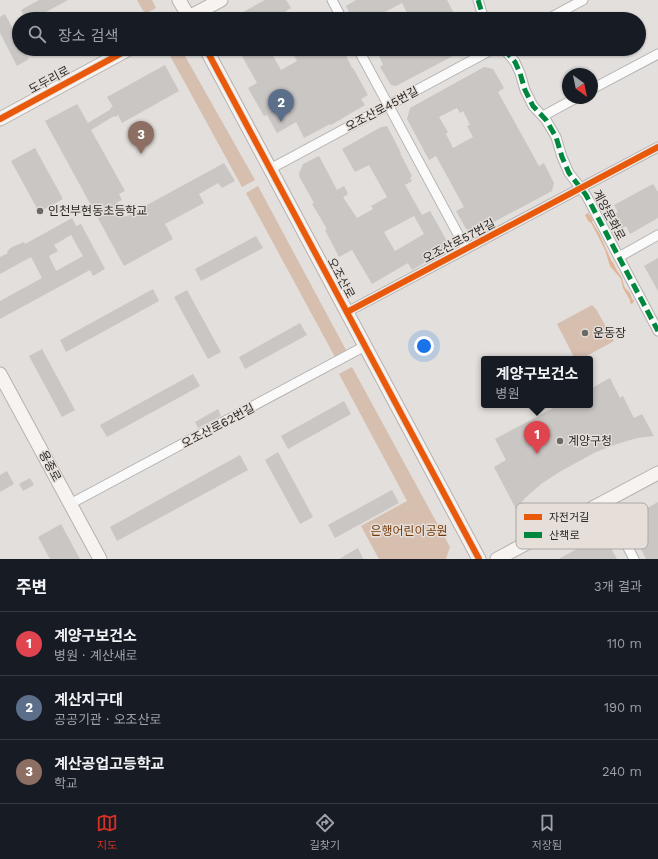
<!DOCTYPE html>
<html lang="ko">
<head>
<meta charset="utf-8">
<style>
  body { margin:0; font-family:"Work Sans","Noto Sans KR",sans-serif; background:#20242c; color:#f1f3f6 }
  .compass { position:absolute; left:562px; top:68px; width:36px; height:36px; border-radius:50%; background:#171b24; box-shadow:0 1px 3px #0004; rotate:147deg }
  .you { position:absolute; left:424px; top:346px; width:14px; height:14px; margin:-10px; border:3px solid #fff; border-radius:50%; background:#1a73e8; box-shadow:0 0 0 6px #1a73e833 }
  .badge { display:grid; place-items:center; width:26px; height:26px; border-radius:50%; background:#d93025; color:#fff; font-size:13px; font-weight:700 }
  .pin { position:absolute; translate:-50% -33px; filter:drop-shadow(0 1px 2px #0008) }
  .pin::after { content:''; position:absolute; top:21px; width:14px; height:12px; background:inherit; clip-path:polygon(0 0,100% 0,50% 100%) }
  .popup { position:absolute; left:481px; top:356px; width:112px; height:52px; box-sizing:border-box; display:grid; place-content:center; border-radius:4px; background:#171b24; filter:drop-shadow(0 1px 3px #0005); font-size:13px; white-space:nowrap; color:#9ea1a6 }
  .popup b { font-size:15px; color:#f1f3f6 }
  .popup::after { content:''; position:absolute; left:50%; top:100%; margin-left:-8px; border:8px solid transparent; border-top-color:#171b24 }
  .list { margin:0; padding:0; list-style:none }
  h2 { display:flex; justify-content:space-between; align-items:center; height:52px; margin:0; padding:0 16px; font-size:17px }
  h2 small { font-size:13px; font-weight:400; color:#9ea1a6 }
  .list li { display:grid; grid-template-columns:26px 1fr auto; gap:12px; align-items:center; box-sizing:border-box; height:64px; padding:0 16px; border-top:1px solid #363941 }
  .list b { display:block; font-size:15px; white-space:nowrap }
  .list p { margin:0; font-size:13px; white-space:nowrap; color:#9ea1a6 }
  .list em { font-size:13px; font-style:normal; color:#9ea1a6 }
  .icon { flex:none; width:22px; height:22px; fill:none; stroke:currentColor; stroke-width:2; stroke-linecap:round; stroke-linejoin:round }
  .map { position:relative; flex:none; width:658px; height:559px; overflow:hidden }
  .search { position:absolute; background:#171b24; box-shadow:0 1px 3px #0004; left:12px; right:12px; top:12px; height:44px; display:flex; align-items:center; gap:10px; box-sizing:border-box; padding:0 14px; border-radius:22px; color:#9ea1a6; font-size:15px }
  .sheet { height:244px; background:#171b24 }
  nav { display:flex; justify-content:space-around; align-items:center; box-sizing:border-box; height:56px; border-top:1px solid #363941; background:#171b24; font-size:11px; color:#9ea1a6 }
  nav a { display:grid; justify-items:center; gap:2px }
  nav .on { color:#d93025 }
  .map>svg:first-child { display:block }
</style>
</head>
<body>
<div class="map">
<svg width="658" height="559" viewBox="0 0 658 559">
  <rect width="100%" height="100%" fill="#e2dfdc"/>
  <g fill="#d6bfaf">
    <path d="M 137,0 L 152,0 L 156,8 L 145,14 Z"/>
    <path d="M 171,51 L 185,56 L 255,180 L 242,187 L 168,52 Z"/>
    <path d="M 258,186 L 346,350 L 335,357 L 246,193 Z"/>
    <path d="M 592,305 L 596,309 L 614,341 L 581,359 L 575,359 L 557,324 Z"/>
    <path d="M 352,367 L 450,547 L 446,559 L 379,559 L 361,526 L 407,501 L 339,374 Z"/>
  </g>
  <path fill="#e1b496" d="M 588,213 L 593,220 L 592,222 L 599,233 L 611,260 L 614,264 L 616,269 L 622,278 L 624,286 L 626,289 L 630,293 L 632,299 L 634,300 L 633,303 L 631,304 L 630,302 L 630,300 L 623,288 L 621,279 L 610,266 L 605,250 L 597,234 L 591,223 L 589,222 L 585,215 Z"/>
  <g fill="#c9c6c4" fill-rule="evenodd">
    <path d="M 39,0 L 68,0 L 33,19 L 25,19 L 21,10 Z"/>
    <path d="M 265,0 L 286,0 L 291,8 L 286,11 L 291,19 L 230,19 Z"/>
    <path d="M 356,0 L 447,0 L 457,19 L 410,19 L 402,3 L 372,19 L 352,19 L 346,6 Z"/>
    <path d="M 5,14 L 19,40 L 19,49 L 24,49 L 29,59 L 17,66 L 0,33 L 0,17 Z"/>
    <path d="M 238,49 L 269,49 L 281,70 L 297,61 L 290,49 L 343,49 L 352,68 L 353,68 L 368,95 L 361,99 L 365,105 L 331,125 L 330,124 L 304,138 L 296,122 L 277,133 L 267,115 L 264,116 L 248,88 L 257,83 Z"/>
    <path d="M 376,49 L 466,49 L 396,86 L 391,85 L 380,67 L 383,65 Z"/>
    <path d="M 165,65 L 179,91 L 122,123 L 118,115 L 115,117 L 114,116 L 91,130 L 125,191 L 119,194 L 122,200 L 117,202 L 125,217 L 224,163 L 235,181 L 222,188 L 218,183 L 199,194 L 204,203 L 165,224 L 173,239 L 124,266 L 45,121 L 77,104 L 88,123 L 111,109 L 110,108 L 113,107 L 107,97 Z"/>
    <path d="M 484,67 L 493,69 L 504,88 L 498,92 L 539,166 L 544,163 L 554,183 L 552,191 L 475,232 L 466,229 L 456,211 L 464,207 L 436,156 L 429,160 L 407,119 L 410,108 ZM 457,108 L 460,113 L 463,111 L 470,125 L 467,126 L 473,137 L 453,148 L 446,134 L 448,132 L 439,117 Z"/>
    <path d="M 387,126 L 401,153 L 400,153 L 412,176 L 410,178 L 412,181 L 405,185 L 422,215 L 430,211 L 448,243 L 445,251 L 412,270 L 408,263 L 372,284 L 352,250 L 339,257 L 325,230 L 327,229 L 312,204 L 314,203 L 300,178 L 299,174 L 303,164 L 319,156 L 337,190 L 344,186 L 348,194 L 343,197 L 357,218 L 373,209 L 371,206 L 387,197 L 369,165 L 355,172 L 342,149 L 381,127 ZM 414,216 L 424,234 L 395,251 L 384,232 Z"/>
    <path d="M 35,148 L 63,199 L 39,212 L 11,161 Z"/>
    <path d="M 653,184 L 658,192 L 658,218 L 630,234 L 626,226 L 621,229 L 613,215 L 618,212 L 614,205 Z"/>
    <path d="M 72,218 L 76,226 L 81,224 L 105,269 L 93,276 L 90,270 L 0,319 L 0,301 L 42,278 L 31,257 L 0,274 L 0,257 L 8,253 L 7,251 L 12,247 L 24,242 L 25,244 ZM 71,235 L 83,256 L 56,271 L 49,256 L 58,251 L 54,245 Z"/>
    <path d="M 256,236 L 263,248 L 201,281 L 195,269 Z"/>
    <path d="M 658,258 L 658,291 L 644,266 Z"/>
    <path d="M 153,289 L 159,301 L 66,352 L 60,340 Z"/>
    <path d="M 187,290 L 221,352 L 208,359 L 174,297 Z"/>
    <path d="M 300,323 L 307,335 L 245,369 L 239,357 Z"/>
    <path d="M 42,349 L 75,410 L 62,417 L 29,356 Z"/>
    <path d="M 193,374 L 200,386 L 107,437 L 100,425 Z"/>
    <path d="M 610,378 L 620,398 L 623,396 L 634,418 L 642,414 L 654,436 L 637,438 L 617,444 L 596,452 L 561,471 L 541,484 L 525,498 L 516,509 L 494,467 L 506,460 L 495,439 L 559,405 L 590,405 L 590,389 Z"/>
    <path d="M 344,401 L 351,414 L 288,449 L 281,436 Z"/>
    <path d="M 218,409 L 221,416 L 198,428 L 195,422 Z"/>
    <path d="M 278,452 L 313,517 L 300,524 L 265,460 Z"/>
    <path d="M 240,455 L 248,470 L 117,541 L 110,527 Z"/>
    <path d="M 7,471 L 14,484 L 0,492 L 0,475 Z"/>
    <path d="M 30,478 L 34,485 L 23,491 L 19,484 Z"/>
    <path d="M 392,490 L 399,503 L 335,538 L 328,525 Z"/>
    <path d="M 658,502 L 658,559 L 646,559 L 629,524 L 631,517 Z"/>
    <path d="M 61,524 L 80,559 L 50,559 L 38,537 Z"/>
    <path d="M 603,534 L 617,559 L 559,559 Z"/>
    <path d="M 358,548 L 363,559 L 339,559 Z"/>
  </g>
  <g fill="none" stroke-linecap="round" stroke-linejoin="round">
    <g stroke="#b4b2b0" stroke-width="11">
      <g id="street">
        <path d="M 332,0 L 342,19"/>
        <path d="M 478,0 L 482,13 L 485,19"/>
        <path d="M 548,19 L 583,0"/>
        <path d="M 358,49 L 466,249"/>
        <path d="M 504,49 L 515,62 L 520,73 L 525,90 L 533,106 L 546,120 L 556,137 L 562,157 L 569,173 L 586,195 L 658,331"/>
        <path d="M 592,89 L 658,54"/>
        <path d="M 543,116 L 576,98"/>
        <path d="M 270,169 L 493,49"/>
        <path d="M 619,257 L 658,235"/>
        <path d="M 347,312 L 658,147"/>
        <path d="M 604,502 L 634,559"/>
        <path d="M 70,504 L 365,346"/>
      </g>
    </g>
    <g stroke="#b4b2b0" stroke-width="15">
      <g id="secondary">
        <path d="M 179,0 L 190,19"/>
        <path d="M 185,19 L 221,0"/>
        <path d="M 206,49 L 479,559"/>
        <path d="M 0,119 L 129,49"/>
        <path d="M 0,374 L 100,559"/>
        <path d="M 497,559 L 658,473"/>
      </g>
    </g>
    <use href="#street" stroke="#fbfafa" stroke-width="9"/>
    <use href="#secondary" stroke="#f6f3f0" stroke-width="13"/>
    <g stroke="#00873e" stroke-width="5" stroke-dasharray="10 5" stroke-linecap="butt">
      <path d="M 478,0 L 482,13 L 485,19"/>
      <path d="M 504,49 L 515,62 L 520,73 L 525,90 L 533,106 L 546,120 L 556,137 L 562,157 L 569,173 L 586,195 L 658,331"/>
    </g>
    <g stroke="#e5ded9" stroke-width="8">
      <g id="cycleway">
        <path d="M 206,49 L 479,559"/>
        <path d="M 0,119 L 129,49"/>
        <path d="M 347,312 L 658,147"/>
      </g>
    </g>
    <use href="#cycleway" stroke="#e8590c" stroke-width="6"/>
  </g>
  <g fill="#6b6966" stroke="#e5ded9" stroke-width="1.5">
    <circle cx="40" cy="211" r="4"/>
    <circle cx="585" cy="333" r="4"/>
    <circle cx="560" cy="441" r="4"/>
  </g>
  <g text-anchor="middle" stroke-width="3" stroke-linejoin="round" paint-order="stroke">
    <g font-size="12" fill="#2b2927" stroke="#e5ded9">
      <text transform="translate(49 80) rotate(-28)" y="4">도두리로</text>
      <text transform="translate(382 109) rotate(-28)" y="4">오조산로45번길</text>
      <text transform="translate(609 215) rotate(62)" y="4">계양문화로</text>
      <text transform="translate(459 241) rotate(-28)" y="4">오조산로57번길</text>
      <text transform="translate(341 278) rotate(62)" y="4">오조산로</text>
      <text transform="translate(218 426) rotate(-28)" y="4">오조산로62번길</text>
      <text transform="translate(50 466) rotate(62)" y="4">용종로</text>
    </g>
    <g font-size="12" fill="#2b2927" stroke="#e5ded9" text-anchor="start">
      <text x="48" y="215">인천부현동초등학교</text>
      <text x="593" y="337">운동장</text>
      <text x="568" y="445">계양구청</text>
    </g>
    <g font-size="12" fill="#733a08" stroke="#e5ded9">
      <text x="409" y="535">은행어린이공원</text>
    </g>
  </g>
  <rect x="516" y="503" width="132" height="46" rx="6" fill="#e5ded9" stroke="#ada8a4" stroke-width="1"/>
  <rect x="524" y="514" width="18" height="6" fill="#e8590c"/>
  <rect x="524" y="532" width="18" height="6" fill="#00873e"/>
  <g font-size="11" fill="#2b2927">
    <text x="549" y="521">자전거길</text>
    <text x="549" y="539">산책로</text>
  </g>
</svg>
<svg class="compass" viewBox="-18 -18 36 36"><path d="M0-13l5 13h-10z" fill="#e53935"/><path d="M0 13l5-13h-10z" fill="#9ea1a6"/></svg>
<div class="you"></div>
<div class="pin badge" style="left:537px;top:454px;background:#e0444e">1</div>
<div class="popup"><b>계양구보건소</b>병원</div>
<div class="pin badge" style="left:281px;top:122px;background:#5c6f8a">2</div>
<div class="pin badge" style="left:141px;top:154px;background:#8d6e63">3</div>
<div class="search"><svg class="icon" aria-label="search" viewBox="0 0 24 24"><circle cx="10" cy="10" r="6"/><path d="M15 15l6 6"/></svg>장소 검색</div>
</div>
<section class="sheet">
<h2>주변<small>3개 결과</small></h2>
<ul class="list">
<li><span class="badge" style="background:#e0444e">1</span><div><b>계양구보건소</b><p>병원 · 계산새로</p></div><em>110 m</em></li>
<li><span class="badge" style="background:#5c6f8a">2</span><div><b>계산지구대</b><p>공공기관 · 오조산로</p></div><em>190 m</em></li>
<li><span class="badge" style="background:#8d6e63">3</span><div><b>계산공업고등학교</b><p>학교</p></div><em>240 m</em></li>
</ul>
</section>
<nav>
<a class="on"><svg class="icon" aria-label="map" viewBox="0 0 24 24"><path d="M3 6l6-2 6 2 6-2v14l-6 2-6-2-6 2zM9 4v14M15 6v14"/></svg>지도</a>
<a><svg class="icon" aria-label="directions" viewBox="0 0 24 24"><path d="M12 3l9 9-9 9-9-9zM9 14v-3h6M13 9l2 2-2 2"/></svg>길찾기</a>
<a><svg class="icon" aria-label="saved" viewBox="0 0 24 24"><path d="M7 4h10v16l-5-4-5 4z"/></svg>저장됨</a>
</nav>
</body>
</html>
